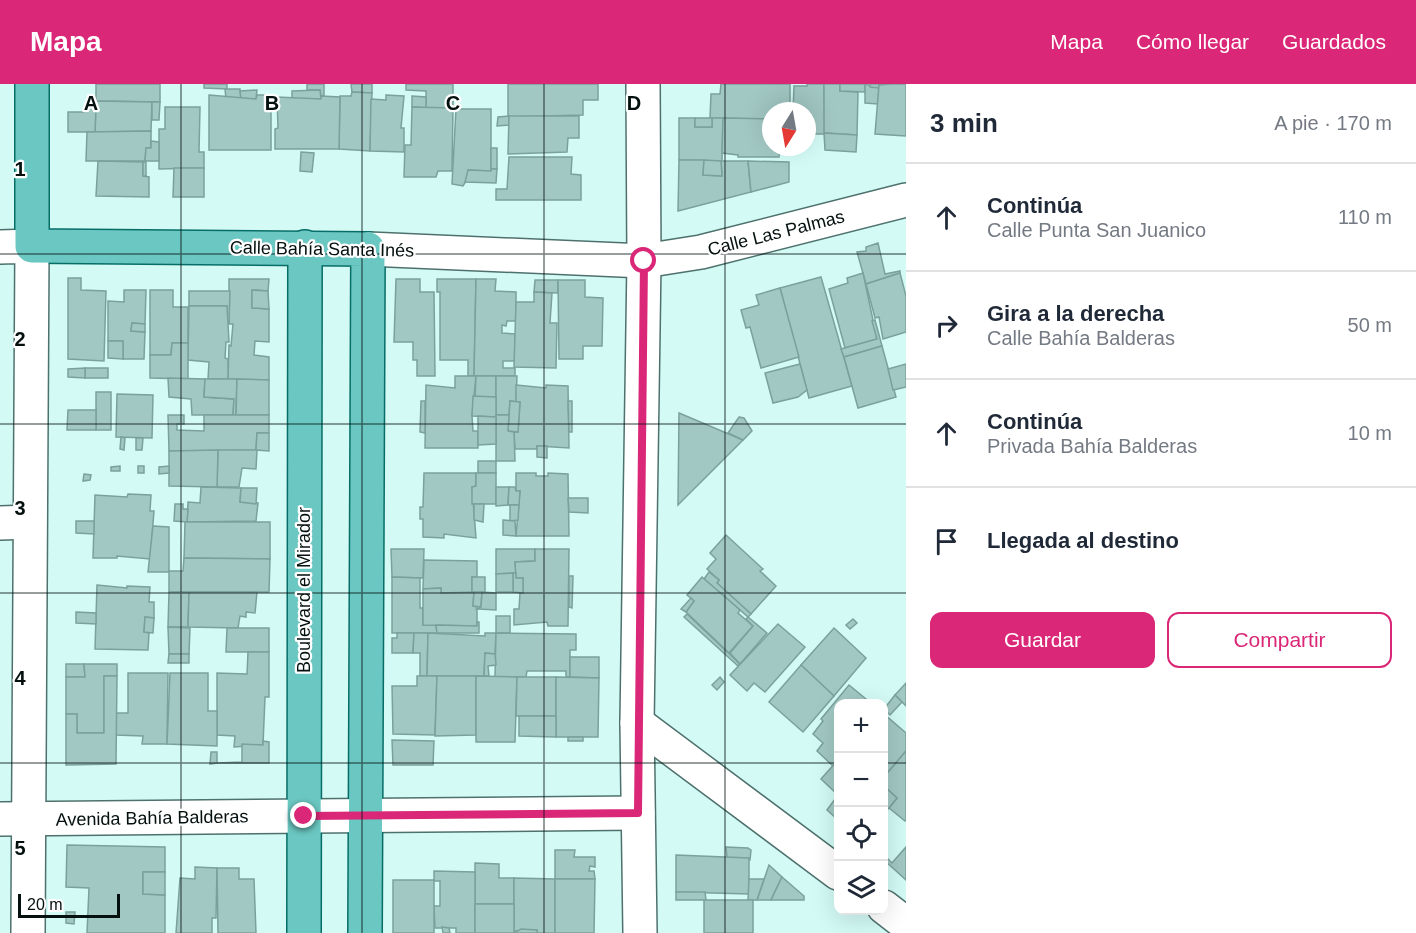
<!DOCTYPE html>
<html lang="es">
<head>
<meta charset="utf-8">
<style>
  body { margin:0; font-family:Arial,sans-serif; background:#f6f6f7; color:#1f2937 }
  .controls { position:absolute; right:18px; bottom:18px; display:grid; overflow:hidden; border-radius:12px; box-shadow:0 6px 24px #0002 }
  .controls button { width:54px; height:54px; display:grid; place-items:center; padding:0; border:0; border-bottom:2px solid #e0e1e3; background:#fff; color:#1f2937; font:30px sans-serif }
  .compass { position:absolute; left:762px; top:18px; width:54px; height:54px; border-radius:50%; background:#fff; box-shadow:0 6px 24px #0002; rotate:191deg }
  .scale { position:absolute; left:18px; bottom:15px; width:102px; box-sizing:border-box; padding-left:6px; border:3px solid #03100e; border-top:0; font-size:16px; line-height:21px; white-space:nowrap; color:#03100e; -webkit-text-stroke:4px #fefefe; paint-order:stroke }
  .stop { position:absolute; width:18px; height:18px; margin:-14px; border:4px solid #db2777; border-radius:50%; background:#fff }
  .stop.end { background:#db2777; border-color:#fff; box-shadow:0 2px 6px #0008 }
  .list { margin:0; padding:0; list-style:none }
  h2 { display:flex; justify-content:space-between; align-items:center; height:78px; margin:0; padding:0 24px; font-size:26px }
  h2 small { font-size:20px; font-weight:400; color:#747a83 }
  .list li { display:grid; grid-template-columns:39px 1fr auto; gap:18px; align-items:center; box-sizing:border-box; height:108px; padding:0 24px; border-top:2px solid #e0e1e3 }
  .list b { display:block; font-size:22px; white-space:nowrap }
  .list p { margin:0; font-size:20px; white-space:nowrap; color:#747a83 }
  .list em { font-size:20px; font-style:normal; color:#747a83 }
  .actions { display:flex; gap:12px; padding:18px 24px }
  .actions a { flex:1; padding:14px 0; border:2px solid #db2777; border-radius:12px; text-align:center; font-size:21px; color:#db2777 }
  .actions .main { background:#db2777; color:#fff }
  .icon { flex:none; width:33px; height:33px; fill:none; stroke:currentColor; stroke-width:2; stroke-linecap:round; stroke-linejoin:round }
  .map { position:relative; flex:none; width:906px; height:849px; overflow:hidden }
  header { display:flex; align-items:center; gap:36px; box-sizing:border-box; height:84px; padding:0 30px; background:#db2777; color:#fff }
  header strong { font-size:28px }
  nav { display:flex; gap:33px; margin-inline-start:auto; font-size:21px }
  main { display:flex }
  aside { flex:1; background:#fff }
  .map>svg:first-child { display:block }
</style>
</head>
<body>
<header>
<strong>Mapa</strong>
<nav><a>Mapa</a><a>Cómo llegar</a><a>Guardados</a></nav>
</header>
<main>
<div class="map">
<svg width="906" height="849" viewBox="0 0 906 849">
  <rect width="100%" height="100%" fill="#d3faf5"/>
  <g fill="#a2c8c3" stroke="#7ca19c" stroke-width="1.5">
    <path d="M 96,0 L 160,0 L 160,18 L 96,17 Z"/>
    <path d="M 204,0 L 227,0 L 227,5 L 204,4 Z"/>
    <path d="M 307,0 L 324,0 L 324,12 L 321,12 L 320,6 L 307,6 Z"/>
    <path d="M 351,0 L 372,0 L 372,9 L 352,8 Z"/>
    <path d="M 406,0 L 453,0 L 453,24 L 426,24 L 426,7 L 406,6 Z"/>
    <path d="M 508,0 L 598,0 L 598,16 L 583,16 L 583,31 L 508,33 Z"/>
    <path d="M 721,0 L 790,0 L 790,27 L 771,27 L 771,35 L 710,34 L 711,10 L 720,10 Z"/>
    <path d="M 807,0 L 824,0 L 825,50 L 807,50 L 807,27 L 793,27 L 794,2 L 807,2 Z"/>
    <path d="M 824,0 L 840,0 L 840,7 L 858,8 L 857,51 L 824,49 Z"/>
    <path d="M 840,0 L 865,0 L 865,8 L 840,7 Z"/>
    <path d="M 865,0 L 879,4 L 878,20 L 865,19 Z"/>
    <path d="M 870,0 L 891,0 L 879,1 L 879,4 L 870,3 Z"/>
    <path d="M 891,0 L 906,0 L 906,52 L 875,50 L 879,1 Z"/>
    <path d="M 225,5 L 240,5 L 241,15 L 226,15 Z"/>
    <path d="M 257,6 L 256,15 L 241,15 L 240,7 Z"/>
    <path d="M 320,6 L 321,15 L 292,15 L 292,7 Z"/>
    <path d="M 352,8 L 372,9 L 370,67 L 339,65 L 340,12 L 351,12 Z"/>
    <path d="M 209,11 L 256,15 L 257,11 L 271,11 L 271,66 L 209,66 Z"/>
    <path d="M 386,11 L 404,12 L 401,44 L 404,44 L 404,68 L 370,67 L 371,15 L 386,16 Z"/>
    <path d="M 321,12 L 340,13 L 339,65 L 275,65 L 275,45 L 278,44 L 277,13 L 321,15 Z"/>
    <path d="M 412,12 L 426,13 L 426,24 L 412,23 Z"/>
    <path d="M 96,17 L 152,18 L 151,47 L 95,48 Z"/>
    <path d="M 152,18 L 160,18 L 159,36 L 152,36 Z"/>
    <path d="M 87,23 L 96,23 L 95,48 L 68,48 L 68,28 L 87,28 Z"/>
    <path d="M 165,23 L 200,23 L 199,68 L 204,68 L 204,84 L 159,85 L 159,45 L 165,45 Z"/>
    <path d="M 412,23 L 453,24 L 452,87 L 438,87 L 436,93 L 404,93 L 405,61 L 411,61 Z"/>
    <path d="M 456,25 L 491,25 L 491,87 L 468,86 L 468,94 L 463,102 L 452,100 Z"/>
    <path d="M 509,32 L 509,41 L 497,42 L 498,33 Z"/>
    <path d="M 509,32 L 579,32 L 579,54 L 568,54 L 567,68 L 508,70 Z"/>
    <path d="M 679,34 L 695,34 L 695,43 L 712,43 L 712,34 L 723,34 L 722,77 L 679,76 Z"/>
    <rect x="695" y="34" width="17" height="9"/>
    <path d="M 723,34 L 771,35 L 771,63 L 780,63 L 779,73 L 738,73 L 738,71 L 722,69 Z"/>
    <path d="M 151,47 L 151,64 L 146,64 L 145,77 L 86,77 L 87,48 Z"/>
    <path d="M 824,49 L 857,51 L 856,68 L 825,66 Z"/>
    <path d="M 151,57 L 159,58 L 159,77 L 145,77 L 146,64 L 151,64 Z"/>
    <rect x="491" y="64" width="6" height="21"/>
    <path d="M 301,68 L 314,69 L 312,88 L 300,87 Z"/>
    <path d="M 509,73 L 572,73 L 571,90 L 581,91 L 581,116 L 496,116 L 496,105 L 507,105 Z"/>
    <path d="M 679,76 L 704,76 L 703,91 L 722,92 L 721,77 L 748,77 L 751,108 L 678,127 Z"/>
    <path d="M 704,76 L 721,77 L 722,92 L 703,91 Z"/>
    <path d="M 98,77 L 143,78 L 143,92 L 149,93 L 149,113 L 96,112 Z"/>
    <path d="M 748,77 L 789,78 L 789,98 L 751,108 Z"/>
    <rect x="143" y="78" width="3" height="14"/>
    <path d="M 174,84 L 204,84 L 204,113 L 173,113 Z"/>
    <path d="M 491,85 L 497,85 L 496,99 L 465,98 L 468,86 L 491,87 Z"/>
    <path d="M 878,159 L 885,190 L 900,187 L 900,189 L 866,200 L 857,168 L 866,167 L 866,163 Z"/>
    <path d="M 863,189 L 877,255 L 845,264 L 829,205 L 848,199 L 847,194 Z"/>
    <path d="M 900,189 L 906,212 L 906,248 L 883,255 L 879,233 L 875,234 L 866,200 Z"/>
    <path d="M 821,193 L 852,302 L 809,314 L 780,204 Z"/>
    <path d="M 68,194 L 81,194 L 81,206 L 106,207 L 104,277 L 68,275 Z"/>
    <path d="M 229,195 L 269,195 L 268,207 L 252,206 L 252,224 L 269,225 L 269,258 L 255,257 L 254,271 L 269,273 L 269,296 L 228,295 L 229,261 L 231,262 L 233,240 L 229,240 Z"/>
    <path d="M 396,195 L 420,195 L 420,208 L 434,208 L 435,292 L 417,292 L 417,276 L 413,276 L 413,258 L 394,258 Z"/>
    <path d="M 437,195 L 476,195 L 474,292 L 468,292 L 468,276 L 440,276 L 440,208 L 437,208 Z"/>
    <path d="M 476,195 L 496,195 L 495,207 L 516,208 L 516,237 L 507,237 L 506,242 L 502,241 L 502,249 L 515,250 L 515,277 L 503,277 L 503,284 L 515,284 L 515,292 L 474,292 Z"/>
    <path d="M 535,196 L 558,196 L 558,209 L 534,208 Z"/>
    <path d="M 558,196 L 585,196 L 585,213 L 603,214 L 602,262 L 583,262 L 583,275 L 559,275 Z"/>
    <path d="M 780,204 L 799,273 L 761,284 L 750,243 L 746,244 L 741,226 L 759,221 L 756,211 Z"/>
    <path d="M 124,206 L 146,206 L 145,240 L 132,239 L 131,247 L 145,248 L 144,275 L 123,275 L 123,257 L 108,257 L 108,217 L 124,218 Z"/>
    <path d="M 150,206 L 173,206 L 173,223 L 188,223 L 188,259 L 172,259 L 171,271 L 150,271 Z"/>
    <path d="M 252,206 L 268,207 L 269,225 L 252,224 Z"/>
    <path d="M 189,207 L 230,207 L 229,239 L 227,239 L 227,222 L 189,222 Z"/>
    <path d="M 534,208 L 552,209 L 550,239 L 557,239 L 556,284 L 514,283 L 516,218 L 534,218 Z"/>
    <path d="M 189,222 L 227,222 L 229,258 L 226,258 L 225,274 L 228,275 L 228,295 L 208,295 L 209,278 L 188,276 Z"/>
    <path d="M 875,236 L 882,262 L 844,273 L 841,265 L 877,255 L 872,237 Z"/>
    <path d="M 132,239 L 145,240 L 145,248 L 131,247 Z"/>
    <path d="M 108,257 L 123,257 L 123,275 L 108,274 Z"/>
    <path d="M 172,259 L 188,259 L 188,295 L 150,294 L 150,271 L 171,271 Z"/>
    <path d="M 882,262 L 896,313 L 858,324 L 844,273 Z"/>
    <path d="M 800,280 L 807,306 L 798,313 L 773,319 L 765,289 Z"/>
    <path d="M 906,280 L 906,303 L 893,306 L 888,285 Z"/>
    <rect x="85" y="284" width="23" height="10"/>
    <path d="M 85,284 L 85,294 L 68,293 L 68,285 Z"/>
    <path d="M 455,292 L 476,292 L 472,332 L 473,347 L 478,347 L 478,364 L 425,364 L 426,301 L 455,304 Z"/>
    <path d="M 476,292 L 496,292 L 496,313 L 475,314 Z"/>
    <path d="M 496,292 L 517,292 L 516,318 L 510,317 L 509,331 L 496,331 Z"/>
    <path d="M 168,294 L 205,295 L 204,313 L 234,315 L 233,331 L 192,331 L 191,315 L 169,313 Z"/>
    <path d="M 205,295 L 237,295 L 236,331 L 233,331 L 234,315 L 204,313 Z"/>
    <path d="M 237,295 L 269,296 L 269,331 L 236,331 Z"/>
    <path d="M 516,301 L 546,304 L 546,301 L 568,302 L 569,364 L 537,362 L 537,365 L 515,365 L 514,348 L 518,348 L 520,318 L 516,318 Z"/>
    <rect x="96" y="308" width="15" height="38"/>
    <path d="M 117,310 L 153,311 L 152,354 L 116,353 Z"/>
    <path d="M 473,312 L 496,313 L 496,333 L 472,332 Z"/>
    <path d="M 421,317 L 425,317 L 425,349 L 420,348 Z"/>
    <path d="M 510,317 L 520,318 L 518,348 L 508,347 Z"/>
    <path d="M 568,317 L 572,317 L 572,348 L 569,348 Z"/>
    <path d="M 68,326 L 96,326 L 96,346 L 67,346 Z"/>
    <path d="M 679,329 L 743,356 L 678,421 Z"/>
    <path d="M 168,331 L 184,331 L 184,340 L 177,340 L 177,346 L 204,347 L 204,331 L 269,331 L 269,349 L 257,349 L 256,366 L 169,367 Z"/>
    <path d="M 496,331 L 509,331 L 508,347 L 514,348 L 515,377 L 496,377 Z"/>
    <path d="M 478,332 L 496,333 L 496,360 L 478,361 Z"/>
    <path d="M 739,333 L 744,334 L 752,347 L 743,356 L 728,349 Z"/>
    <path d="M 257,349 L 269,349 L 269,367 L 256,366 Z"/>
    <path d="M 121,353 L 125,354 L 124,366 L 120,365 Z"/>
    <path d="M 136,354 L 143,354 L 142,366 L 136,366 Z"/>
    <path d="M 537,362 L 547,362 L 547,374 L 537,373 Z"/>
    <path d="M 218,366 L 257,366 L 256,385 L 242,384 L 239,403 L 217,403 Z"/>
    <path d="M 218,366 L 217,403 L 169,402 L 169,367 Z"/>
    <rect x="478" y="377" width="18" height="12"/>
    <path d="M 120,382 L 120,387 L 111,387 L 111,383 Z"/>
    <rect x="138" y="382" width="6" height="7"/>
    <path d="M 169,382 L 169,389 L 159,390 L 159,383 Z"/>
    <path d="M 424,389 L 476,389 L 476,402 L 472,403 L 476,454 L 444,450 L 444,454 L 423,453 L 423,435 L 420,435 L 420,423 L 423,423 Z"/>
    <path d="M 476,389 L 496,389 L 496,420 L 472,420 L 472,403 L 476,402 Z"/>
    <path d="M 516,389 L 536,389 L 536,392 L 548,392 L 548,389 L 568,390 L 569,452 L 516,452 L 520,407 L 516,407 Z"/>
    <path d="M 84,390 L 91,391 L 90,396 L 83,397 Z"/>
    <path d="M 201,403 L 241,404 L 240,418 L 258,419 L 256,437 L 187,438 L 188,418 L 200,419 Z"/>
    <path d="M 496,403 L 509,403 L 508,421 L 496,422 Z"/>
    <path d="M 509,403 L 515,403 L 516,407 L 520,407 L 519,421 L 508,421 Z"/>
    <path d="M 241,404 L 257,404 L 256,420 L 240,418 Z"/>
    <path d="M 128,410 L 151,411 L 150,427 L 154,427 L 150,475 L 117,472 L 117,474 L 93,474 L 95,411 L 127,413 Z"/>
    <path d="M 568,414 L 588,414 L 588,429 L 569,428 Z"/>
    <path d="M 175,420 L 183,420 L 183,425 L 188,425 L 187,438 L 174,437 Z"/>
    <path d="M 474,420 L 484,420 L 483,438 L 474,436 Z"/>
    <path d="M 510,421 L 519,421 L 518,436 L 510,437 Z"/>
    <path d="M 503,436 L 515,437 L 516,452 L 503,451 Z"/>
    <path d="M 76,437 L 94,437 L 94,450 L 76,449 Z"/>
    <path d="M 185,438 L 270,438 L 270,475 L 184,474 Z"/>
    <path d="M 153,442 L 169,443 L 169,488 L 148,488 Z"/>
    <path d="M 726,451 L 763,485 L 760,487 L 776,502 L 751,530 L 717,499 L 719,496 L 707,485 L 716,475 L 710,469 Z"/>
    <path d="M 391,465 L 424,465 L 423,494 L 392,493 Z"/>
    <path d="M 496,465 L 535,465 L 535,477 L 515,478 L 516,489 L 496,490 Z"/>
    <path d="M 535,465 L 569,465 L 568,542 L 548,542 L 547,538 L 514,541 L 514,525 L 519,525 L 520,509 L 523,509 L 523,494 L 516,494 L 515,478 L 535,477 Z"/>
    <path d="M 184,474 L 270,475 L 269,508 L 169,508 L 169,487 L 183,487 Z"/>
    <path d="M 424,476 L 477,477 L 477,493 L 472,493 L 472,509 L 441,509 L 441,504 L 423,505 Z"/>
    <path d="M 709,488 L 719,496 L 717,499 L 751,530 L 748,533 L 704,495 Z"/>
    <path d="M 513,489 L 516,489 L 516,494 L 523,494 L 523,509 L 513,508 Z"/>
    <path d="M 513,489 L 513,508 L 496,508 L 496,490 Z"/>
    <path d="M 569,492 L 573,492 L 572,524 L 569,523 Z"/>
    <path d="M 392,493 L 420,494 L 420,524 L 423,524 L 423,541 L 436,541 L 437,549 L 392,549 Z"/>
    <path d="M 472,493 L 485,493 L 485,508 L 472,509 Z"/>
    <path d="M 702,493 L 740,526 L 738,529 L 753,542 L 729,569 L 686,528 L 694,517 L 687,511 Z"/>
    <path d="M 97,501 L 127,504 L 127,502 L 150,503 L 149,518 L 154,518 L 154,534 L 145,533 L 144,548 L 149,549 L 148,566 L 95,565 Z"/>
    <path d="M 441,504 L 441,509 L 474,508 L 473,522 L 477,523 L 477,542 L 423,541 L 423,505 Z"/>
    <path d="M 169,508 L 189,508 L 188,543 L 168,543 Z"/>
    <path d="M 189,508 L 257,508 L 255,529 L 246,528 L 246,533 L 240,532 L 238,544 L 188,543 Z"/>
    <path d="M 474,508 L 482,508 L 481,523 L 473,522 Z"/>
    <path d="M 482,508 L 496,509 L 496,526 L 477,525 L 481,523 Z"/>
    <path d="M 691,514 L 694,517 L 686,528 L 681,525 Z"/>
    <path d="M 76,528 L 96,529 L 96,540 L 76,539 Z"/>
    <path d="M 687,530 L 740,580 L 738,582 L 684,533 Z"/>
    <rect x="496" y="532" width="14" height="17"/>
    <path d="M 145,533 L 154,534 L 153,549 L 144,548 Z"/>
    <path d="M 748,533 L 767,549 L 740,580 L 730,569 L 753,542 L 746,535 Z"/>
    <path d="M 853,535 L 857,539 L 850,545 L 846,541 Z"/>
    <path d="M 477,538 L 479,538 L 479,549 L 437,549 L 436,541 L 477,542 Z"/>
    <path d="M 778,540 L 805,563 L 765,608 L 754,599 L 747,607 L 730,591 Z"/>
    <path d="M 168,543 L 190,544 L 189,570 L 169,570 Z"/>
    <path d="M 227,544 L 269,544 L 269,568 L 226,568 Z"/>
    <path d="M 834,544 L 866,574 L 834,612 L 801,581 Z"/>
    <path d="M 397,549 L 414,549 L 413,569 L 392,569 L 392,554 L 397,554 Z"/>
    <path d="M 414,549 L 428,549 L 427,592 L 420,592 L 420,569 L 413,569 Z"/>
    <path d="M 428,549 L 485,552 L 485,549 L 496,549 L 495,570 L 485,569 L 484,592 L 427,592 Z"/>
    <path d="M 496,549 L 576,550 L 576,566 L 570,566 L 570,593 L 566,593 L 566,587 L 527,587 L 526,593 L 495,593 Z"/>
    <path d="M 248,568 L 269,568 L 269,613 L 265,613 L 263,661 L 234,663 L 235,652 L 217,651 L 217,589 L 247,590 Z"/>
    <path d="M 485,569 L 495,570 L 496,581 L 488,582 L 489,592 L 484,592 Z"/>
    <path d="M 169,570 L 189,570 L 189,579 L 168,579 Z"/>
    <path d="M 570,573 L 599,573 L 599,594 L 570,593 Z"/>
    <path d="M 66,580 L 84,580 L 85,593 L 66,593 Z"/>
    <path d="M 84,580 L 117,580 L 117,592 L 104,592 L 104,649 L 77,649 L 77,630 L 66,630 L 66,593 L 85,593 Z"/>
    <path d="M 801,581 L 834,612 L 803,648 L 769,618 Z"/>
    <path d="M 128,589 L 168,589 L 167,660 L 142,660 L 143,652 L 116,651 L 116,629 L 128,629 Z"/>
    <path d="M 170,589 L 208,589 L 208,627 L 217,627 L 217,662 L 167,660 Z"/>
    <path d="M 104,592 L 117,592 L 116,680 L 66,681 L 66,630 L 77,630 L 77,649 L 104,649 Z"/>
    <path d="M 417,592 L 437,592 L 435,651 L 393,650 L 392,602 L 417,602 Z"/>
    <path d="M 437,592 L 476,592 L 476,651 L 435,652 Z"/>
    <path d="M 476,592 L 517,593 L 515,658 L 476,658 Z"/>
    <path d="M 517,593 L 556,593 L 556,632 L 516,632 Z"/>
    <path d="M 556,593 L 599,594 L 598,653 L 556,653 Z"/>
    <path d="M 720,593 L 724,598 L 717,606 L 712,601 Z"/>
    <path d="M 906,599 L 906,622 L 895,611 Z"/>
    <path d="M 849,601 L 872,620 L 838,620 L 838,676 L 833,682 L 817,667 L 823,659 L 813,650 L 823,637 L 821,635 Z"/>
    <path d="M 895,611 L 902,618 L 890,631 L 884,625 Z"/>
    <path d="M 884,630 L 906,649 L 906,667 L 884,693 Z"/>
    <path d="M 519,632 L 556,632 L 556,653 L 519,652 Z"/>
    <rect x="568" y="653" width="15" height="4"/>
    <path d="M 392,656 L 434,657 L 433,681 L 393,681 Z"/>
    <path d="M 263,657 L 269,658 L 269,679 L 217,679 L 242,678 L 242,660 L 263,661 Z"/>
    <path d="M 906,667 L 906,736 L 905,737 L 889,724 L 897,714 L 884,702 L 884,693 Z"/>
    <path d="M 211,668 L 217,668 L 217,679 L 210,680 Z"/>
    <path d="M 838,676 L 838,711 L 821,695 Z"/>
    <path d="M 884,702 L 897,714 L 884,730 Z"/>
    <path d="M 838,711 L 838,736 L 827,726 Z"/>
    <path d="M 67,761 L 165,763 L 165,788 L 143,788 L 143,810 L 165,811 L 165,849 L 87,849 L 89,804 L 66,803 Z"/>
    <path d="M 726,763 L 748,764 L 751,766 L 750,776 L 727,774 Z"/>
    <path d="M 906,763 L 906,796 L 884,776 L 884,771 L 892,779 Z"/>
    <path d="M 555,766 L 575,766 L 574,773 L 595,773 L 595,783 L 590,782 L 589,787 L 594,787 L 595,795 L 555,795 Z"/>
    <path d="M 676,771 L 749,774 L 749,810 L 676,808 Z"/>
    <path d="M 475,779 L 499,780 L 499,794 L 514,794 L 514,820 L 475,820 Z"/>
    <path d="M 769,781 L 782,793 L 771,816 L 757,816 Z"/>
    <path d="M 195,783 L 217,784 L 216,834 L 212,834 L 212,849 L 176,849 L 180,794 L 195,795 Z"/>
    <path d="M 217,784 L 239,784 L 239,795 L 254,795 L 256,849 L 218,849 Z"/>
    <path d="M 434,787 L 475,788 L 475,849 L 456,849 L 456,844 L 435,844 L 434,822 L 440,822 L 440,797 L 434,797 Z"/>
    <path d="M 143,788 L 165,788 L 165,811 L 143,810 Z"/>
    <path d="M 782,793 L 804,812 L 804,816 L 771,816 Z"/>
    <path d="M 514,794 L 555,795 L 555,849 L 537,849 L 537,846 L 514,847 Z"/>
    <path d="M 555,795 L 595,795 L 594,849 L 555,849 Z"/>
    <path d="M 749,795 L 764,795 L 757,816 L 748,816 Z"/>
    <rect x="393" y="796" width="41" height="53"/>
    <path d="M 676,808 L 705,808 L 706,816 L 676,816 Z"/>
    <rect x="704" y="816" width="49" height="33"/>
    <rect x="475" y="820" width="39" height="29"/>
    <path d="M 66,828 L 75,828 L 74,840 L 66,839 Z"/>
    <path d="M 442,843 L 449,844 L 450,849 L 443,849 Z"/>
    <path d="M 521,845 L 537,846 L 537,849 L 514,849 Z"/>
  </g>
  <g fill="none" stroke-linecap="round" stroke-linejoin="round">
    <g stroke="#4e716d" stroke-width="36">
      <g id="minor">
        <path d="M 0,163 L 32,162 L 28,849"/>
        <path d="M 368,165 L 644,177 L 701,168 L 906,116"/>
        <path d="M 0,439 L 30,438"/>
        <path d="M 637,639 L 838,789"/>
        <path d="M 0,735 L 638,729"/>
        <path d="M 884,823 L 906,840"/>
        <path d="M 640,849 L 637,639 L 644,177 L 643,0"/>
      </g>
    </g>
    <g stroke="#076e67" stroke-width="36">
      <g id="major">
        <path d="M 32,0 L 32,162 L 368,165 L 365,849"/>
        <path d="M 304,849 L 305,163"/>
      </g>
    </g>
    <use href="#minor" stroke="#fff" stroke-width="33"/>
    <use href="#major" stroke="#6bc7c1" stroke-width="33"/>
  </g>
  <g fill="none" stroke-linecap="round" stroke-linejoin="round">
    <path stroke="#db2777" stroke-width="8" d="M 304,732 L 638,729 L 644,177"/>
  </g>
  <path fill="none" stroke="#03100e" stroke-width="1.5" stroke-opacity="0.55" d="M 181,0 L 181,849M 362,0 L 362,849M 544,0 L 544,849M 725,0 L 725,849M 0,170 L 906,170M 0,340 L 906,340M 0,509 L 906,509M 0,679 L 838,679M 884,679 L 906,679"/>
  <g text-anchor="middle" stroke-width="4.5" stroke-linejoin="round" paint-order="stroke">
    <g font-size="18" fill="#03100e" stroke="#fefefe">
      <text transform="translate(776 149) rotate(-14)" y="6">Calle Las Palmas</text>
      <text transform="translate(322 165) rotate(1)" y="6">Calle Bahía Santa Inés</text>
      <text transform="translate(304 506) rotate(-90)" y="6">Boulevard el Mirador</text>
      <text transform="translate(152 734) rotate(-1)" y="6">Avenida Bahía Balderas</text>
    </g>
  </g>
  <g font-size="20" text-anchor="middle" font-weight="bold" fill="#03100e" stroke="#fefefe" stroke-width="4.5" stroke-linejoin="round" paint-order="stroke">
    <text x="91" y="26">A</text>
    <text x="272" y="26">B</text>
    <text x="453" y="26">C</text>
    <text x="634" y="26">D</text>
    <text x="20" y="92">1</text>
    <text x="20" y="262">2</text>
    <text x="20" y="431">3</text>
    <text x="20" y="601">4</text>
    <text x="20" y="771">5</text>
  </g>
</svg>
<div class="controls">
<button>+</button>
<button>−</button>
<button><svg class="icon" aria-label="locate" viewBox="0 0 24 24"><circle cx="12" cy="12" r="6"/><path d="M12 2v4M12 18v4M2 12h4M18 12h4"/></svg></button>
<button><svg class="icon" aria-label="layers" viewBox="0 0 24 24"><path d="M12 4l9 5-9 5-9-5zM3 14l9 5 9-5"/></svg></button>
</div>
<svg class="compass" viewBox="-18 -18 36 36"><path d="M0-13l5 13h-10z" fill="#e53935"/><path d="M0 13l5-13h-10z" fill="#747a83"/></svg>
<div class="scale">20 m</div>
<div class="stop" style="left:644px;top:177px"></div>
<div class="stop end" style="left:304px;top:732px"></div>
</div>
<aside>
<h2>3 min<small>A pie · 170 m</small></h2>
<ul class="list">
<li><svg class="icon" aria-label="ahead" viewBox="0 0 24 24"><path d="M12 20V5M6 11l6-6 6 6"/></svg><div><b>Continúa</b><p>Calle Punta San Juanico</p></div><em>110 m</em></li>
<li><svg class="icon" aria-label="right" viewBox="0 0 24 24"><path d="M7 20v-9h11M14 6l5 5-5 5"/></svg><div><b>Gira a la derecha</b><p>Calle Bahía Balderas</p></div><em>50 m</em></li>
<li><svg class="icon" aria-label="ahead" viewBox="0 0 24 24"><path d="M12 20V5M6 11l6-6 6 6"/></svg><div><b>Continúa</b><p>Privada Bahía Balderas</p></div><em>10 m</em></li>
<li><svg class="icon" aria-label="arrive" viewBox="0 0 24 24"><path d="M6 21V4h12l-3 4 3 4H6"/></svg><div><b>Llegada al destino</b></div></li>
</ul>
<div class="actions"><a class="main">Guardar</a><a>Compartir</a></div>
</aside>
</main>
</body>
</html>
